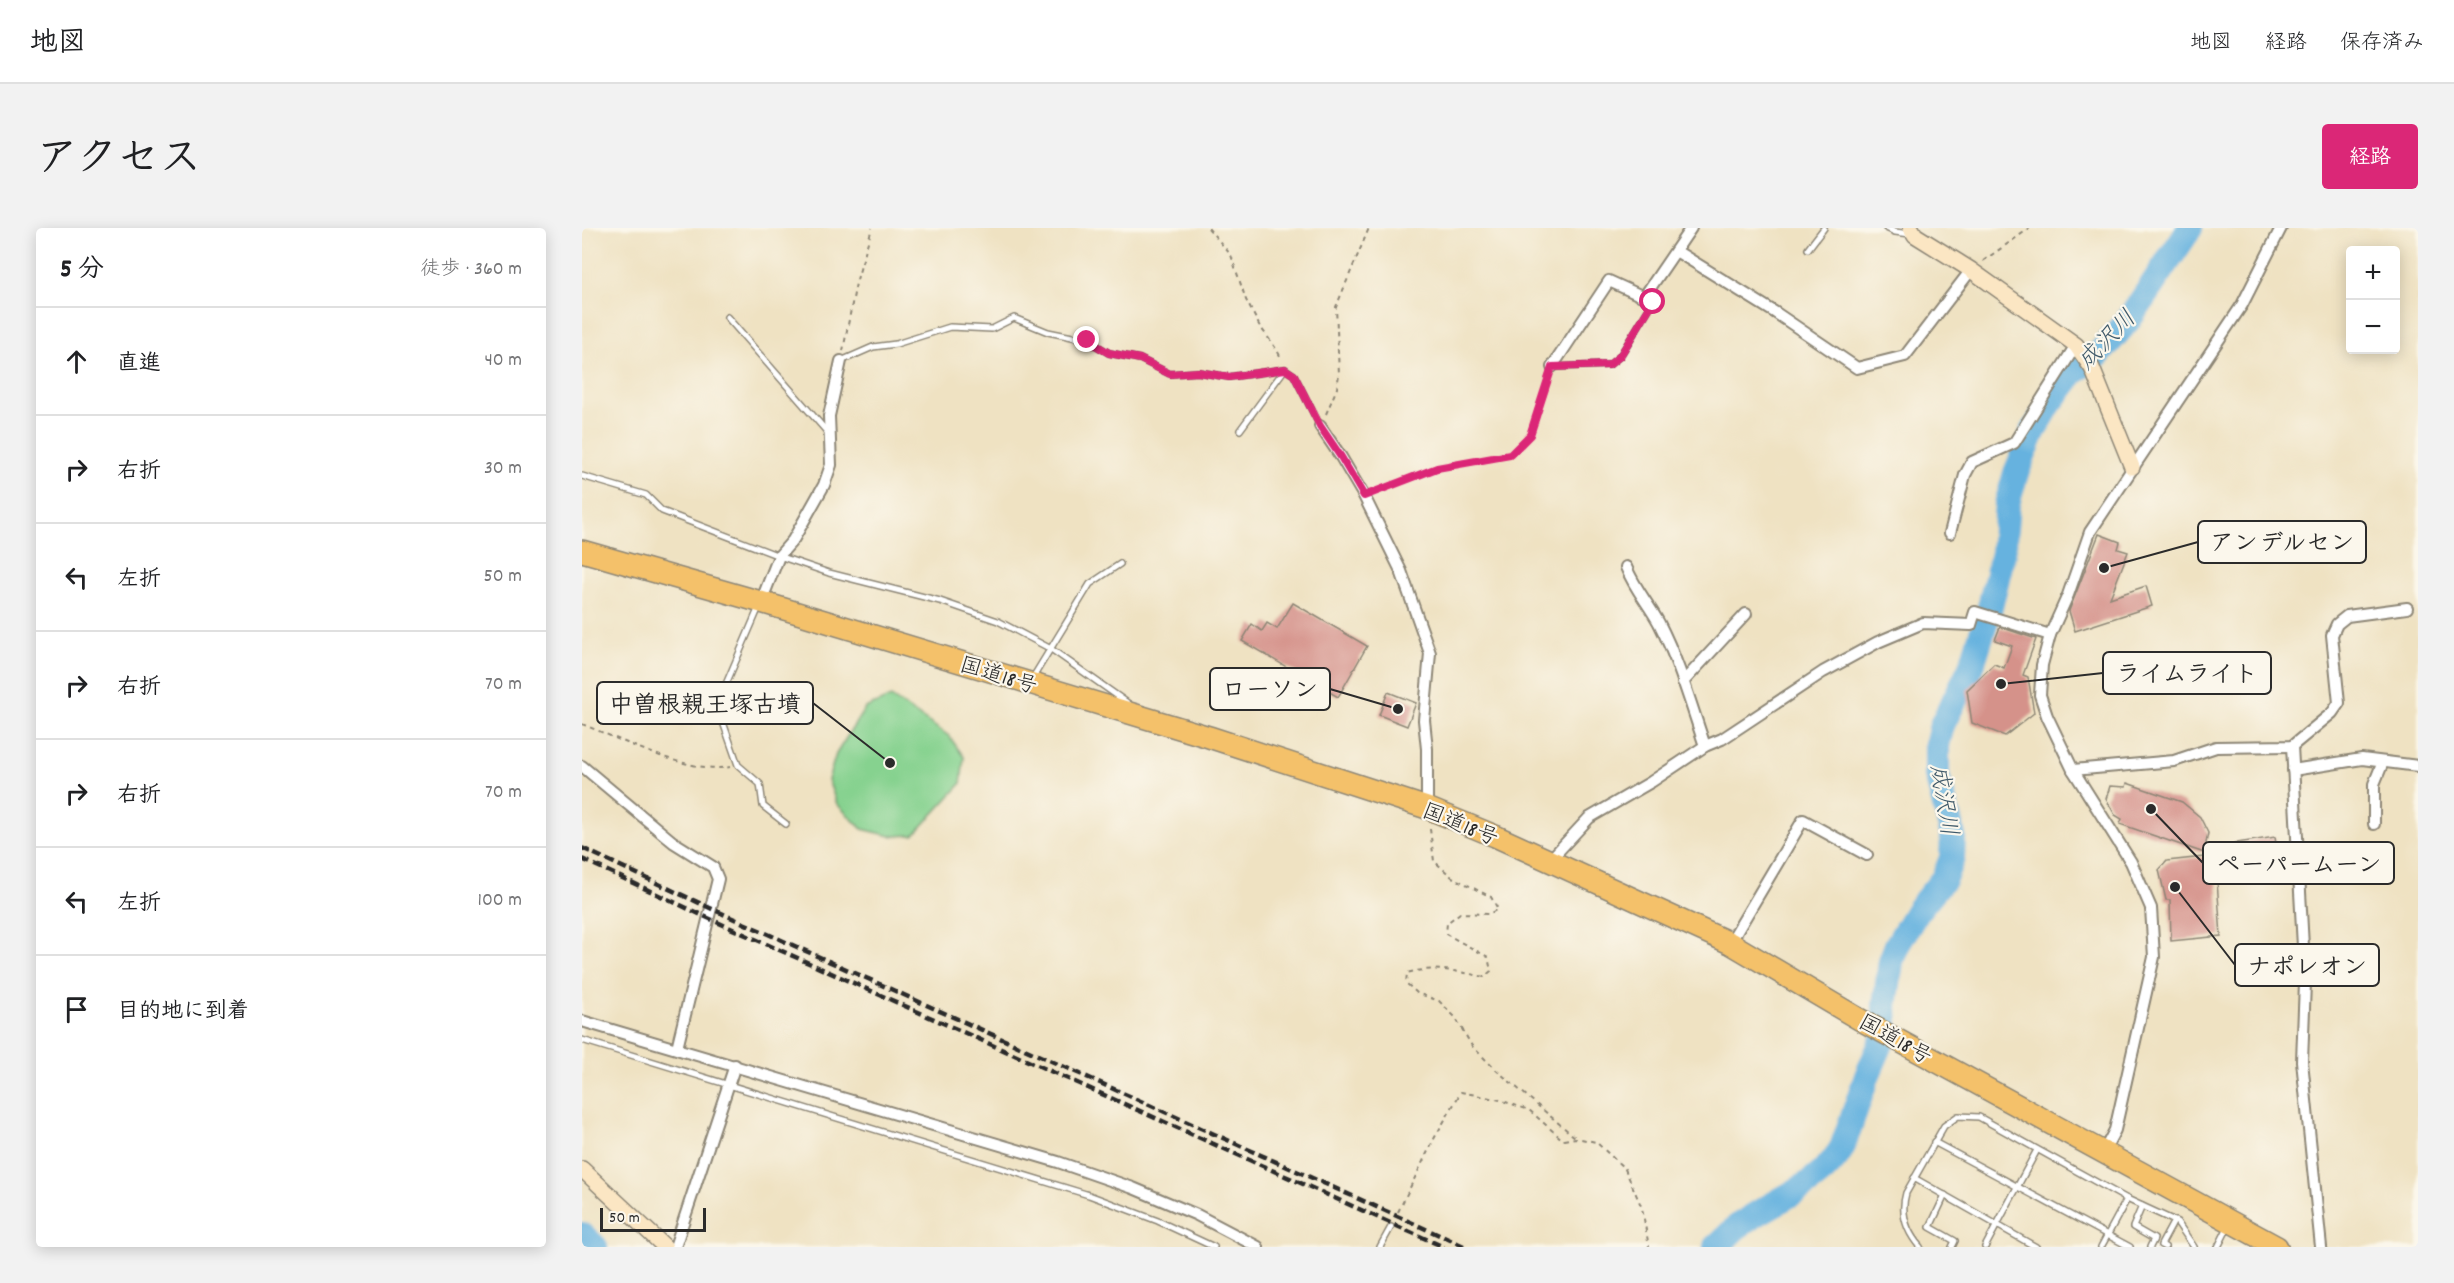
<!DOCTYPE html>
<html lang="ja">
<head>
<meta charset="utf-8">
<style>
  body { margin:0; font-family:Dekko,"Klee One",sans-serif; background:#f2f2f2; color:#202124 }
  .controls { position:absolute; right:18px; top:18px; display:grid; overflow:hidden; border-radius:6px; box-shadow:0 3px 15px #0003 }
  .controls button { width:54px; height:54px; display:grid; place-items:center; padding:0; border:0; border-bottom:2px solid #e0e0e0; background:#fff; color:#202124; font:30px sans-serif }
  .scale { position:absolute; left:18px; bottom:15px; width:106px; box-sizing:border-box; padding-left:6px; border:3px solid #2b2b2b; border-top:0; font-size:16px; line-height:21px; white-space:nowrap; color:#2b2b2b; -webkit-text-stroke:4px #fbf7ec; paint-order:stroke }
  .stop { position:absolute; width:18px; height:18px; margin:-14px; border:4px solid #db2777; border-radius:50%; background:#fff }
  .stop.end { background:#db2777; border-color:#fff; box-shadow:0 2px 6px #0008 }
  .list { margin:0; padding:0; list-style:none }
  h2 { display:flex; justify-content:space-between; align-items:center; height:78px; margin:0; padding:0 24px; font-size:26px }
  h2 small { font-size:20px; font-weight:400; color:#757577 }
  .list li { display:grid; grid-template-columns:39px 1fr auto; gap:18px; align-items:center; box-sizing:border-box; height:108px; padding:0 24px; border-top:2px solid #e0e0e0 }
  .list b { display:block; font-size:22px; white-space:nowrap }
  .list em { font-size:20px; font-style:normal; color:#757577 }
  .icon { flex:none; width:33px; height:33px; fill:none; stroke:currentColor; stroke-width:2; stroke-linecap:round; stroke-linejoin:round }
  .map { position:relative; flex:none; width:1836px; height:1019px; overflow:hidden; border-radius:6px }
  header { display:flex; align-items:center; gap:36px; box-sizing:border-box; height:84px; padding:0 30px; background:#fff; border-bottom:2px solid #e0e0e0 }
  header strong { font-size:28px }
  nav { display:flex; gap:33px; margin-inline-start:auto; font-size:21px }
  .intro { display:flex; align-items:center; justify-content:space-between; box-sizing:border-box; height:144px; padding:0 36px }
  h1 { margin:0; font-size:42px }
  .button { padding:15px 27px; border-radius:6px; background:#db2777; color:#fff; font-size:21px; font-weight:700 }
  main { display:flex; gap:36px; padding:0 36px }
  aside { flex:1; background:#fff; border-radius:6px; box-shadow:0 3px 15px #0003 }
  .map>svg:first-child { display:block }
</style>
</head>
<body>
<header>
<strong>地図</strong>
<nav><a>地図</a><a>経路</a><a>保存済み</a></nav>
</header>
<div class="intro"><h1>アクセス</h1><a class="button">経路</a></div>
<main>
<aside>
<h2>5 分<small>徒歩 · 360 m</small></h2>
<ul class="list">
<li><svg class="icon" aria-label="ahead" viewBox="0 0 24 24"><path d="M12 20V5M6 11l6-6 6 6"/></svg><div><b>直進</b></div><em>40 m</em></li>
<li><svg class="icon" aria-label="right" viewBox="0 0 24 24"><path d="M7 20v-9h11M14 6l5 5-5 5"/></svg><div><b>右折</b></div><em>30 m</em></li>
<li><svg class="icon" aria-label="left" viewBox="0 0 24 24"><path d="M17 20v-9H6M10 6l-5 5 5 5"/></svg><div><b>左折</b></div><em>50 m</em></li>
<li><svg class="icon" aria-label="right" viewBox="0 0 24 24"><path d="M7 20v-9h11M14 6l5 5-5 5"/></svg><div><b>右折</b></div><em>70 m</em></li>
<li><svg class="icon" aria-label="right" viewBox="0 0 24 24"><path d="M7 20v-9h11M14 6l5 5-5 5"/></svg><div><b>右折</b></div><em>70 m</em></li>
<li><svg class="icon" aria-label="left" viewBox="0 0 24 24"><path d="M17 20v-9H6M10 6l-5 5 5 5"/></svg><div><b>左折</b></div><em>100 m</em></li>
<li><svg class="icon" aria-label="arrive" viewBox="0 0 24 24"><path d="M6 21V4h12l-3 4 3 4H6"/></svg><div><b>目的地に到着</b></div></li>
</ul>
</aside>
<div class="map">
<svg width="1836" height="1019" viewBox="0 0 1836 1019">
  <rect width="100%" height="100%" fill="#fbf7ec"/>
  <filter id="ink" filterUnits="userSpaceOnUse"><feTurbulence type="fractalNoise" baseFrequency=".0167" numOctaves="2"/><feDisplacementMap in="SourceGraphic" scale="12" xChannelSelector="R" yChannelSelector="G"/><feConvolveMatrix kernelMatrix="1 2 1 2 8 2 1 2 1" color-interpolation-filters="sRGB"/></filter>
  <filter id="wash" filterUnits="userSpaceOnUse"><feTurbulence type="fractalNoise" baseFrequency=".008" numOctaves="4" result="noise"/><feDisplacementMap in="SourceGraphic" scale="24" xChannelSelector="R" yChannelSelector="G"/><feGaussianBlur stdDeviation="1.35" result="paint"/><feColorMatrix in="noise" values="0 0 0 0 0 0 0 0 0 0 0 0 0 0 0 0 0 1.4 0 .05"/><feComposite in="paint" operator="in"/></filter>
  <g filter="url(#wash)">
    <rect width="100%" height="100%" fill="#efe2c2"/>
    <path fill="#86d28f" stroke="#587e5d" stroke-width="1.5" d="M 309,469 L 367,508 L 382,529 L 379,556 L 332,607 L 309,608 L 280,601 L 255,576 L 246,552 L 254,526 L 283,480 Z"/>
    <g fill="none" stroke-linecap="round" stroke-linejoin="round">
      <g stroke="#66b2df" stroke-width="26">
        <path d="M 0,1007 L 13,1019"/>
        <path d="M 1134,1019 C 1141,1013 1148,1005 1155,999 C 1189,973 1238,959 1260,920 L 1285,848 L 1304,804 L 1303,778 L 1309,733 L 1315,717 L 1336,682 L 1362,650 L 1370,630 L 1371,608 L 1355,547 L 1355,517 L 1360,497 L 1390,437 L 1408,379 L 1421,325 L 1425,276 L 1434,245 L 1451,204 L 1468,175 L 1491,145 L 1517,126 L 1548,90 L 1608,0"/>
      </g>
    </g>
    <g id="blocks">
      <g fill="#d5928a">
        <path d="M 1517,306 L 1538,314 L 1536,321 L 1546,324 L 1528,370 L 1564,358 L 1570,378 L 1493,403 L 1487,383 Z"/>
        <path d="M 711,375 L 785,418 L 756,469 L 660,413 L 670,396 L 680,403 L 685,395 L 695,401 Z"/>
        <path d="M 1418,399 L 1454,411 L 1441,447 L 1446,449 L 1452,485 L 1423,508 L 1390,495 L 1385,462 L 1412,436 L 1422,440 L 1430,418 L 1413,412 Z"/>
        <path d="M 806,464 L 834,475 L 825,498 L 797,487 Z"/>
        <path d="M 1545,555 L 1600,574 L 1618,589 L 1626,605 L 1623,620 L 1693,609 L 1698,645 L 1635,653 L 1639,708 L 1589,713 L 1588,672 L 1584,672 L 1577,642 L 1585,633 L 1631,628 L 1538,596 L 1540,591 L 1533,587 L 1524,571 L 1528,558 L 1544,559 Z"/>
      </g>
    </g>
  </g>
  <g filter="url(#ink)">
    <use href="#blocks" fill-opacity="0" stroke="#8d8676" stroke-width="1.5"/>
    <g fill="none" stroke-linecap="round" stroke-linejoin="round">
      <g stroke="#8d8676" stroke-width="8">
        <g id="lane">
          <path d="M 1304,0 L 1313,4 L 1328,6"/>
          <path d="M 1226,21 L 1242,0"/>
          <path d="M 145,89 L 247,206"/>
          <path d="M 259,133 L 291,119 L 314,116 L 368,99 L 410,101 L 432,90 L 466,104 L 505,112 L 527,125 L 558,131 L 588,146 L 616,144 L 647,149 L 703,141 L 712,147 L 738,198"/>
          <path d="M 972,139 L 1027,137 L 1038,128 L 1071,74 L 1062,69"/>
          <path d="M 658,202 L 703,141"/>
          <path d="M 0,248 L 64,267 L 80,283 L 197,328 L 247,345 L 358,373 L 416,393 L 469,421 L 547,476"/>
          <path d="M 177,379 L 135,477 L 156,537 L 178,556 L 181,578 L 204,596"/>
          <path d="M 450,451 L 508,356 L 538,336"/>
          <path d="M 0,812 L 507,967 L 576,993 L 632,1019"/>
          <path d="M 1352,914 L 1548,1019"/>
          <path d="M 1332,950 L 1454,1019"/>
          <path d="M 1363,967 L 1348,999 L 1373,1013 L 1370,1019"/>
          <path d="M 1560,978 L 1551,999 L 1572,1011 L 1568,1019"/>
          <path d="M 798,1019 L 809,999"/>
          <path d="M 1338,1019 C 1324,1003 1318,986 1324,965 L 1362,898 L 1376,888 L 1397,889 L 1545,971 L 1595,994 L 1612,1019"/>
          <path d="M 1403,1019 L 1455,922"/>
          <path d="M 1519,1019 L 1545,971"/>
          <path d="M 1583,1019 L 1579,1017 L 1592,993"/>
          <path d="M 1636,1019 L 1646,999"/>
        </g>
      </g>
      <g stroke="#8d8676" stroke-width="14">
        <g id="street">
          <path d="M 1094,23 L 1194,85 L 1275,140 L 1323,128 L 1389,42"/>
          <path d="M 970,139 L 1027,53 L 1062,69 L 1109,0"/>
          <path d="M 738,198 L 759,229 L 782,268 L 819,343 L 848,425 L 842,492 L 845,521 L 845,580"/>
          <path d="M 1368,305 L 1383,247 L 1390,234 L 1432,215 L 1494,117"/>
          <path d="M 1044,339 C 1053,361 1066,375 1077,395 C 1097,434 1109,477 1123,518"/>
          <path d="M 179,374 L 197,328 L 211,312 L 242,257 L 249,237 L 247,188 L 259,133"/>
          <path d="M 1101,454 L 1164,386"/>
          <path d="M 1710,518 L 1723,755 L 1720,833 L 1739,1019"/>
          <path d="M 0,538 L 91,614 L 131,639 L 136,651 L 95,820"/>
          <path d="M 1491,542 L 1592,533 L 1634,519 L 1710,518 L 1750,485 L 1757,475 L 1750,407 L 1755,396 L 1765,388 L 1825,380"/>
          <path d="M 1711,542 L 1780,531 L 1836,538"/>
          <path d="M 1792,596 L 1792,556 L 1801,534"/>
          <path d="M 967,633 L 1007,590 L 1069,554 L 1123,518 L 1140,511 L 1241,444 L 1296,414 L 1341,395 L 1389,397 L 1393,384 L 1468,407"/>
          <path d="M 1148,715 L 1221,592 L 1285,627"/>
          <path d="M 0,793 L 476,934 L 551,960 L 615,987 L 676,1019"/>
          <path d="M 1521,925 L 1533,902 L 1572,729 L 1569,680 L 1549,634 L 1491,542 L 1465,488 L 1458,467 L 1460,437 L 1468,407 L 1486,367 L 1508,304 L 1660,77 L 1699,0"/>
          <path d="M 93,1019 L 153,837"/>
        </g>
      </g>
      <g stroke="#8d8676" stroke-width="18">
        <g id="secondary">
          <path d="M 1329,0 L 1333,7 L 1389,42 L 1494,117 L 1510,140 L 1550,239"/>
          <path d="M 0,941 L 83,1019"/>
        </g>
      </g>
      <g stroke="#8d8676" stroke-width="24">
        <path id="highway" d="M 0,323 L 179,374 L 627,509 L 845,580 L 913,608 L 1148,715 L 1277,791 L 1695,1019"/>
      </g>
      <g stroke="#8d8676" stroke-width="2" stroke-dasharray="4.5 4.5" stroke-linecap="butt">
        <path d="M 626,0 L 649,27 L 664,72 L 677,97 L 695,122 L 700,132"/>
        <path d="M 1401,33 L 1448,0"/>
        <path d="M 261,123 L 274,55 L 290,0"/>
        <path d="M 744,186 L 755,160 L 757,146 L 754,79 L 787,0"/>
        <path d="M 793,264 L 855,240 L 929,227 L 948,207 L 966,151"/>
        <path d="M 0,496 C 40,512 106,546 148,539"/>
        <path d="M 848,601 L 852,633 L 870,649 L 909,669 L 916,681 L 907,686 L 878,685 L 865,695 L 864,706 L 906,729 L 909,743 L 902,749 C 876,743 851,738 825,745 L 824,755 L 835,765 L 857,773 L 873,789 L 890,818 L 913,841 L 994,910"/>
        <path d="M 816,984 L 853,909 L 879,864 L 918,872 L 947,882 L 981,912 L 994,910 L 1014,914 L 1043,941 L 1060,980 L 1067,1019"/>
      </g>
      <use href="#lane" stroke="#fff" stroke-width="5"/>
      <use href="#street" stroke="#fff" stroke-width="10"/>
      <use href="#secondary" stroke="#fbe6c3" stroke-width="15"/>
      <use href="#highway" stroke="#f4c16a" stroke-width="21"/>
      <g stroke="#2b2b2b" stroke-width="4.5" stroke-dasharray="9 4.5" stroke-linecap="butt">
        <path d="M 0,620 L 128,680 L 884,1019"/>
        <path d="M 0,631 L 126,690 L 862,1019"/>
      </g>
    </g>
  </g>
  <g fill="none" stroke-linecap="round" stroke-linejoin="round" filter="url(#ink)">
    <path stroke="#db2777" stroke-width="8" d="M 505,112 L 527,125 L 558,131 L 588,146 L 616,144 L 647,149 L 703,141 L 712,147 L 738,198 L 759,229 L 782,268 L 855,240 L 928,227 L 948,207 L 970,139 L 1027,137 L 1038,128 L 1071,74"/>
  </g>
  <g text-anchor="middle" stroke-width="4.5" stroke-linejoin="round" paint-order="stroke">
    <g font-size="22" fill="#2b2b2b" stroke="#fbf7ec">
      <text transform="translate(417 446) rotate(17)" y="8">国道18号</text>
      <text transform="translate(879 595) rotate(22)" y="8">国道18号</text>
      <text transform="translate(1314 810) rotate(29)" y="8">国道18号</text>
    </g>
    <g font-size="24" font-style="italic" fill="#405a6a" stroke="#fbf7ec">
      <text transform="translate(1524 111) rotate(-46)" y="8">成沢川</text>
      <text transform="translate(1363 572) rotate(81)" y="8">成沢川</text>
    </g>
  </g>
  <path fill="none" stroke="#2b2b2b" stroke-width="2" d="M1522 340L1616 314M1419 456L1521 445M816 481L748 461M308 535L231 475M1569 581L1621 635M1593 659L1653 737"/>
  <g fill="#2b2b2b" stroke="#fbf7ec" stroke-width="2">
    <circle cx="1522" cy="340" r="6"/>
    <circle cx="1419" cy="456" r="6"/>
    <circle cx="816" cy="481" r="6"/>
    <circle cx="308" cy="535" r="6"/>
    <circle cx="1569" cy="581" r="6"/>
    <circle cx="1593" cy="659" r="6"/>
  </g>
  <g fill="#fbf7ec" stroke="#2b2b2b" stroke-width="2">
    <rect x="1616" y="293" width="168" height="42" rx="6"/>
    <rect x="1521" y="424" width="168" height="42" rx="6"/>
    <rect x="628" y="440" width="120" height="42" rx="6"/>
    <rect x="15" y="454" width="216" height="42" rx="6"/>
    <rect x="1621" y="614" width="191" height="42" rx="6"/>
    <rect x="1653" y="716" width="144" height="42" rx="6"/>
  </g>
  <g font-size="24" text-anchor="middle" font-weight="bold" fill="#2b2b2b">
    <text x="1700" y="322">アンデルセン</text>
    <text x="1605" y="453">ライムライト</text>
    <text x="688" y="469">ローソン</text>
    <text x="123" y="484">中曽根親王塚古墳</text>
    <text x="1717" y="644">ペーパームーン</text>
    <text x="1725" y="746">ナポレオン</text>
  </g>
</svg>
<div class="controls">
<button>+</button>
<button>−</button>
</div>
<div class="scale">50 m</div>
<div class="stop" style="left:1071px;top:74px"></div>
<div class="stop end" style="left:505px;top:112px"></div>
</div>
</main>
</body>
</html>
